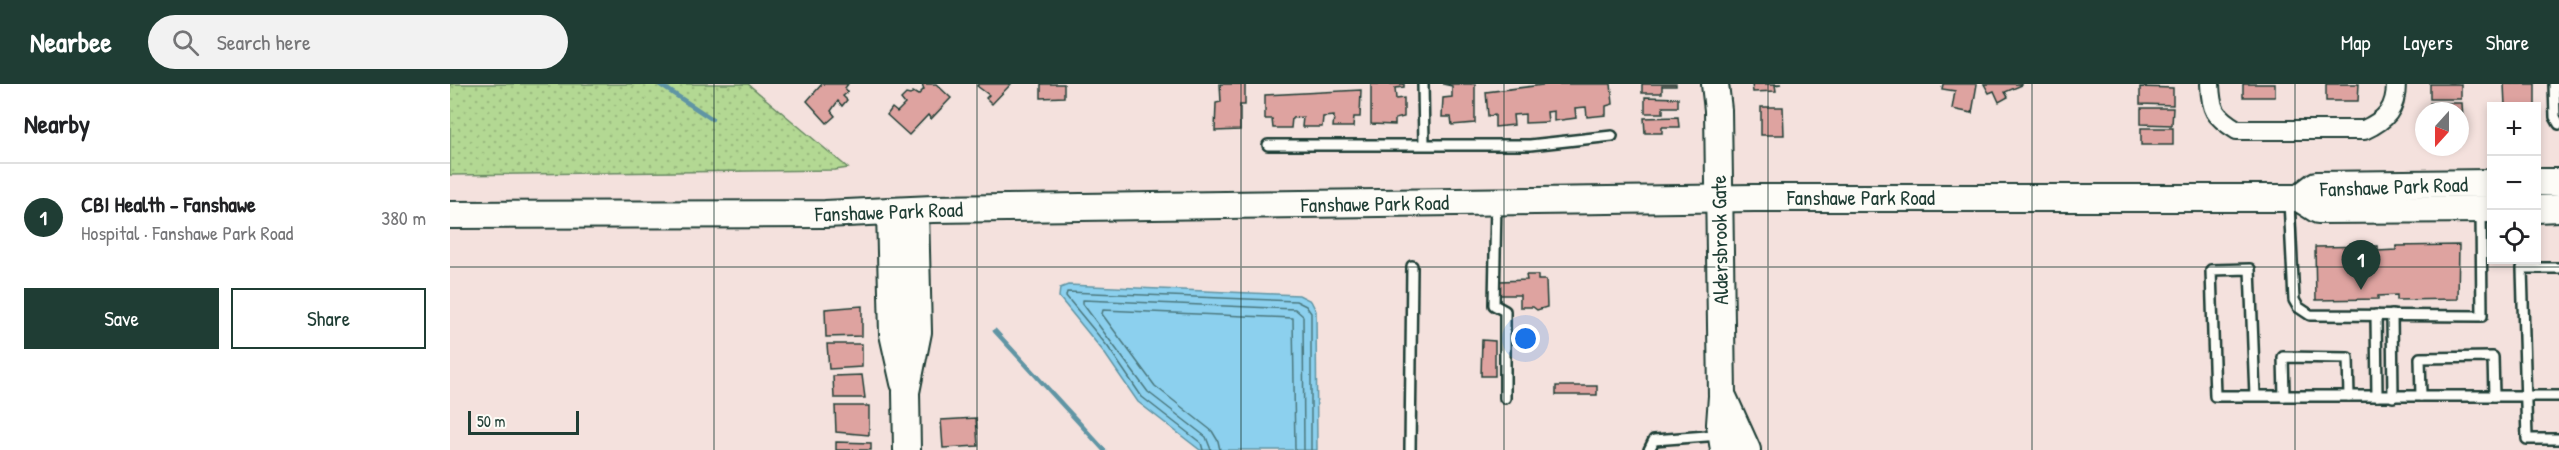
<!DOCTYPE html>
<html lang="en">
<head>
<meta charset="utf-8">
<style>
  body { margin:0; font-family:"Patrick Hand",sans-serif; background:#f2f2f2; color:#202124 }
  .controls { position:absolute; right:18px; top:18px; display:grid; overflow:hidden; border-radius:0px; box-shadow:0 3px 9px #0003 }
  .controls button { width:54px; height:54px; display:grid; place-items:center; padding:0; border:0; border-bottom:2px solid #e0e0e0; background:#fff; color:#202124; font:30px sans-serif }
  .compass { position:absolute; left:1965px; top:18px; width:54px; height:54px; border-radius:50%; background:#fff; box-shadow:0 3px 9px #0003; rotate:201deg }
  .scale { position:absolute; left:18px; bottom:15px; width:111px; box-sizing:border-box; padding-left:6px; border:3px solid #1f3d34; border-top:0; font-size:16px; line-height:21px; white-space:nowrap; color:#1f3d34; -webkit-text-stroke:4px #fdfcf7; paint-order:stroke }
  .you { position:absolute; left:1076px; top:255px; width:21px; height:21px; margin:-15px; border:4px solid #fff; border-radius:50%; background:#1a73e8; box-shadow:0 0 0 9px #1a73e833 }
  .badge { display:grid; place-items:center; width:39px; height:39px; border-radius:50%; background:#1f3d34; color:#fff; font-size:20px; font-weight:700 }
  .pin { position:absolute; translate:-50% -50px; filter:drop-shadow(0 2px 3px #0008) }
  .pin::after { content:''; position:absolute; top:32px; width:21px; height:18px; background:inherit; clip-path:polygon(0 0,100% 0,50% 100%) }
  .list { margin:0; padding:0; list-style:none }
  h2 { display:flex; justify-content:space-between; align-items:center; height:78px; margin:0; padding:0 24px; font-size:26px }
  h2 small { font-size:20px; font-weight:400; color:#757577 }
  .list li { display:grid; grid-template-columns:39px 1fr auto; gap:18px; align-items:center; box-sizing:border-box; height:108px; padding:0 24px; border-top:2px solid #e0e0e0 }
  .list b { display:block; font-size:22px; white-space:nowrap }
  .list p { margin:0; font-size:20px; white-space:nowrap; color:#757577 }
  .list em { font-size:20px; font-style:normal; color:#757577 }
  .actions { display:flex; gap:12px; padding:18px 24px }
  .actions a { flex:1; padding:14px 0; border:2px solid #1f3d34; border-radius:0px; text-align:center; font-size:21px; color:#1f3d34 }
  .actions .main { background:#1f3d34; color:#fff }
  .icon { flex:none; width:33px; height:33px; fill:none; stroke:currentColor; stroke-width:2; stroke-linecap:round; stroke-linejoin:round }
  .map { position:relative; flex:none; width:2109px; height:366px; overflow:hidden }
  header { display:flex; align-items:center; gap:36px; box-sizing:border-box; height:84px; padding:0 30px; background:#1f3d34; color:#fff }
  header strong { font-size:28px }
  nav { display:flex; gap:33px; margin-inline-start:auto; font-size:21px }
  .search { width:420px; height:54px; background:#f2f2f2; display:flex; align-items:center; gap:15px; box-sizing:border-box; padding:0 21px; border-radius:33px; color:#757577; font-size:22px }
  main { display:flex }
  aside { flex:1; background:#fff }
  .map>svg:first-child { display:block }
</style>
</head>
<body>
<header>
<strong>Nearbee</strong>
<div class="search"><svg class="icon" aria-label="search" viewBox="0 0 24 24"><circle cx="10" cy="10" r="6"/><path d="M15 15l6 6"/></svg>Search here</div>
<nav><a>Map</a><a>Layers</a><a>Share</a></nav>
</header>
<main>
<aside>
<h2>Nearby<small></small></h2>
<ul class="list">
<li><span class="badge">1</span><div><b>CBI Health - Fanshawe</b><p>Hospital · Fanshawe Park Road</p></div><em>380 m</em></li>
</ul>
<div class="actions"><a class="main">Save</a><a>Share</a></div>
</aside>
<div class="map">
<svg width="2109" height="366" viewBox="0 0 2109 366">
  <defs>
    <pattern id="grass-dots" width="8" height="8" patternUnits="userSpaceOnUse" patternTransform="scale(1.5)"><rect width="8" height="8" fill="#b3d893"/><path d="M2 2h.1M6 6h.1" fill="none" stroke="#9aba7f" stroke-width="1.8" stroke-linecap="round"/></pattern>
  </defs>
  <rect width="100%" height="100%" fill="#f4e1dd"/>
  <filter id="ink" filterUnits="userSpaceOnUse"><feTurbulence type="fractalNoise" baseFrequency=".0167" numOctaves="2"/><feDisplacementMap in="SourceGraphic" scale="12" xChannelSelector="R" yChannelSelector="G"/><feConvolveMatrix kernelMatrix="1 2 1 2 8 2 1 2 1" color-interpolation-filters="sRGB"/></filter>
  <g filter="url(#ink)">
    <path fill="url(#grass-dots)" stroke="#698a64" stroke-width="1.5" d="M 0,0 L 298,0 L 398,84 L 385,86 L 0,91 Z"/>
    <path fill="#8cd0ee" stroke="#6095a4" stroke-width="1.5" d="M 618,201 L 849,211 L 861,217 L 866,227 L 867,366 L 750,366 L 688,318 L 653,267 L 609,213 L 610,204 Z"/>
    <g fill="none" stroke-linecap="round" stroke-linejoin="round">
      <g stroke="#4b787e" stroke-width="1.5">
        <path d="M 753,366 L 751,359 L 692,313 L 658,263 L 616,212 L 617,208 L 846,217 L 856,222 L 861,229 L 861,366"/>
        <path d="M 761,366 L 756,353 L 698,308 L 633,220 L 633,216 L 845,225 L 853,232 L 854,366"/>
        <path d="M 770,366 L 768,357 L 762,347 L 705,302 L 652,230 L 653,226 L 843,234 L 845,366"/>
      </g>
      <g stroke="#6095a4" stroke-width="4.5">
        <path d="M 209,0 L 262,35"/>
        <path d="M 545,247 L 654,366"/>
      </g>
    </g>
    <g fill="#dea3a0" stroke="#1f3d34" stroke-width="1.5">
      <path d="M 372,0 L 398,0 L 395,4 L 398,8 L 393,12 L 397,16 L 392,22 L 388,17 L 381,27 L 385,32 L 377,39 L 357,17 Z"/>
      <path d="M 472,0 L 486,0 L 501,14 L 481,35 L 478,31 L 459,51 L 437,31 L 442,24 L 447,28 L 455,20 L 451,15 L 456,10 L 460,11 L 463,8 L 468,11 L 474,5 Z"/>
      <path d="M 529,0 L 561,0 L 542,20 L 536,14 L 539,11 L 527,2 Z"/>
      <path d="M 591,0 L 614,0 L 614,13 L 591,14 Z"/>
      <path d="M 770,0 L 795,0 L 795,21 L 790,21 L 790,46 L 765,47 L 766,19 L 771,18 Z"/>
      <path d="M 921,0 L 954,0 L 954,3 L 945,4 L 946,15 L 954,14 L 954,33 L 945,35 L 945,41 L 921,40 Z"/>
      <path d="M 993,0 L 1025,0 L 1025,39 L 1002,41 L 1001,33 L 992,33 L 993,14 L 1002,13 L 1002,2 Z"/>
      <path d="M 1100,0 L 1161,0 L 1163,20 L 1156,22 L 1156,31 L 1137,33 L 1136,23 L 1125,24 L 1126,34 L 1104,37 L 1104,27 L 1097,28 L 1098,38 L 1075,39 L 1075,30 L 1063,31 L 1064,41 L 1045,43 L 1045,31 L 1038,32 L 1036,8 Z"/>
      <path d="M 1192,0 L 1226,0 L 1226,2 L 1212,2 L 1212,9 L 1192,9 Z"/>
      <path d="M 1302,0 L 1331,0 L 1325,1 L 1326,7 L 1303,8 Z"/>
      <path d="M 1493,0 L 1527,0 L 1522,29 L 1502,25 L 1505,7 L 1492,5 Z"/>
      <path d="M 1534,0 L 1572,0 L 1572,1 L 1555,8 L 1558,13 L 1549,18 L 1544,7 L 1539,9 Z"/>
      <rect x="1793" y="0" width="32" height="13"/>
      <path d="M 1876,0 L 1909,0 L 1908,17 L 1876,17 Z"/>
      <rect x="1980" y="0" width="31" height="15"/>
      <path d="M 2054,0 L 2085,0 L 2085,22 L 2055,22 Z"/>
      <path d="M 1690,3 L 1723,4 L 1723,21 L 1690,20 Z"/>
      <path d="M 911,6 L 910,33 L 904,33 L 903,43 L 883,43 L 884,32 L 873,33 L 872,43 L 852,43 L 853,33 L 842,34 L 841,44 L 823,44 L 822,35 L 815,35 L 815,11 Z"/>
      <path d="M 1195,13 L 1228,14 L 1228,23 L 1213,23 L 1213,29 L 1195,29 Z"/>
      <path d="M 1980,19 L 2012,19 L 2013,36 L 2010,36 L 2010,27 L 1980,27 Z"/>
      <path d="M 1311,23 L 1333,23 L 1334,51 L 1311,51 Z"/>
      <path d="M 1691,24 L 1723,24 L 1722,41 L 1691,40 Z"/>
      <path d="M 1228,33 L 1229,43 L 1212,43 L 1212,49 L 1195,49 L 1194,34 Z"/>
      <rect x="1691" y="44" width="32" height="17"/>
      <path d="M 2009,161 L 2008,215 L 1947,216 L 1947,211 L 1928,212 L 1928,215 L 1866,216 L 1865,163 L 1928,162 L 1928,167 L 1946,166 L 1946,162 Z"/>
      <path d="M 1076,191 L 1088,191 L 1088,196 L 1096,196 L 1097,223 L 1087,226 L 1083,223 L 1070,223 L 1070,211 L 1050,211 L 1050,197 L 1077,196 Z"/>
      <path d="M 412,222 L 412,252 L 376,253 L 375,225 Z"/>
      <path d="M 1032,256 L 1045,257 L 1045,292 L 1031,292 Z"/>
      <path d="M 377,260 L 412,260 L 412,283 L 379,285 Z"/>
      <path d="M 412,291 L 415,314 L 384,314 L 383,292 Z"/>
      <rect x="1106" y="302" width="41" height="9"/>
      <path d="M 385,322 L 419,322 L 419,351 L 386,348 Z"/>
      <path d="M 526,334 L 528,362 L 493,364 L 491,336 Z"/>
      <path d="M 386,358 L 421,359 L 421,366 L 386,366 Z"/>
    </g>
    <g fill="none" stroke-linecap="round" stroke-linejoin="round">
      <g stroke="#1f3d34" stroke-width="14">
        <g id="lane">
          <path d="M 973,0 L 974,60"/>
          <path d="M 2104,0 L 2105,33 L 2109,40"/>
          <path d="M 818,61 L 1080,61 L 1162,52"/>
          <path d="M 1839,117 L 1844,216 L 1848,223 L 1860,231 L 2032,232 L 2031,126"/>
          <path d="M 1046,119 L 1044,221 L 1055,227 L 1055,314"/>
          <path d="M 2109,184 L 2072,184 L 2077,355 L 2109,355"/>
          <path d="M 1926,231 L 1927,312"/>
          <path d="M 1942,231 L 1943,313"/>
          <path d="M 1805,312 L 1800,185 L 1761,186 L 1765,312 L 2109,312"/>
          <path d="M 1834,312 L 1833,273 L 1898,274 L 1899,312"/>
          <path d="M 1971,312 L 1970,274 L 2043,273 L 2044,312"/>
          <path d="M 960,366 L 962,182"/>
          <path d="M 1199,366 L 1204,356 L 1270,351"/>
        </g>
      </g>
      <g stroke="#1f3d34" stroke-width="22">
        <path id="street" d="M 1760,0 C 1761,26 1764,32 1787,46 L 1914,46 C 1936,36 1946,25 1946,0"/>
      </g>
      <g stroke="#1f3d34" stroke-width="30">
        <g id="secondary">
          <path d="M 1265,0 L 1268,26 L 1272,312 L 1270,340 L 1274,366"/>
          <path d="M 2086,98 L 2109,98"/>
          <path d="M 1849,114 L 1866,101 L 2042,99"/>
          <path d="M 2086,125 L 2109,124"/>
          <path d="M 440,127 L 443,250 L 454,299"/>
          <path d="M 0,131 L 375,130 L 483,125 L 1304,114 L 1849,114 L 1868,126 L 2042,125"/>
          <path d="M 1274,315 L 1297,366"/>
          <path d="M 457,366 L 456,308 L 468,248 L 465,126"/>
        </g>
      </g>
      <use href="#lane" stroke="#fdfcf7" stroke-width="9"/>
      <use href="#street" stroke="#fdfcf7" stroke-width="18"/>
      <use href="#secondary" stroke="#fdfcf7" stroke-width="26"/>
    </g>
  </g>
  <path fill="none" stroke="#1f3d34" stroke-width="1.5" stroke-opacity="0.55" d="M 264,0 L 264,366M 527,0 L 527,366M 791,0 L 791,366M 1054,0 L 1054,366M 1318,0 L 1318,366M 1582,0 L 1582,366M 1845,0 L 1845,366M 0,183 L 2109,183"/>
  <g text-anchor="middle" stroke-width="4.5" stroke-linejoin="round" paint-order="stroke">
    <g font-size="21" fill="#1f3d34" stroke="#fdfcf7">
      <text transform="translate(1944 103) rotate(-2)" y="7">Fanshawe Park Road</text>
      <text x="1411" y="121">Fanshawe Park Road</text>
      <text transform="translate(925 120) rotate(-1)" y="7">Fanshawe Park Road</text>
      <text transform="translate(439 128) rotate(-2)" y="7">Fanshawe Park Road</text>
      <text transform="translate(1270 156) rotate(-91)" y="7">Aldersbrook Gate</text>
    </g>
  </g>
</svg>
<div class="controls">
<button>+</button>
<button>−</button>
<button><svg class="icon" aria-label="locate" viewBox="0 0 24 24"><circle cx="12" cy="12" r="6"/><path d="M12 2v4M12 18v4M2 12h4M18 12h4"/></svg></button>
</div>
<svg class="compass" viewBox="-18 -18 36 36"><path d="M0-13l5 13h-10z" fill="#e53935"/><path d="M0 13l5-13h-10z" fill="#757577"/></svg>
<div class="scale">50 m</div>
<div class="you"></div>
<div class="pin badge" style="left:1911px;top:206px">1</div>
</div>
</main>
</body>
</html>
